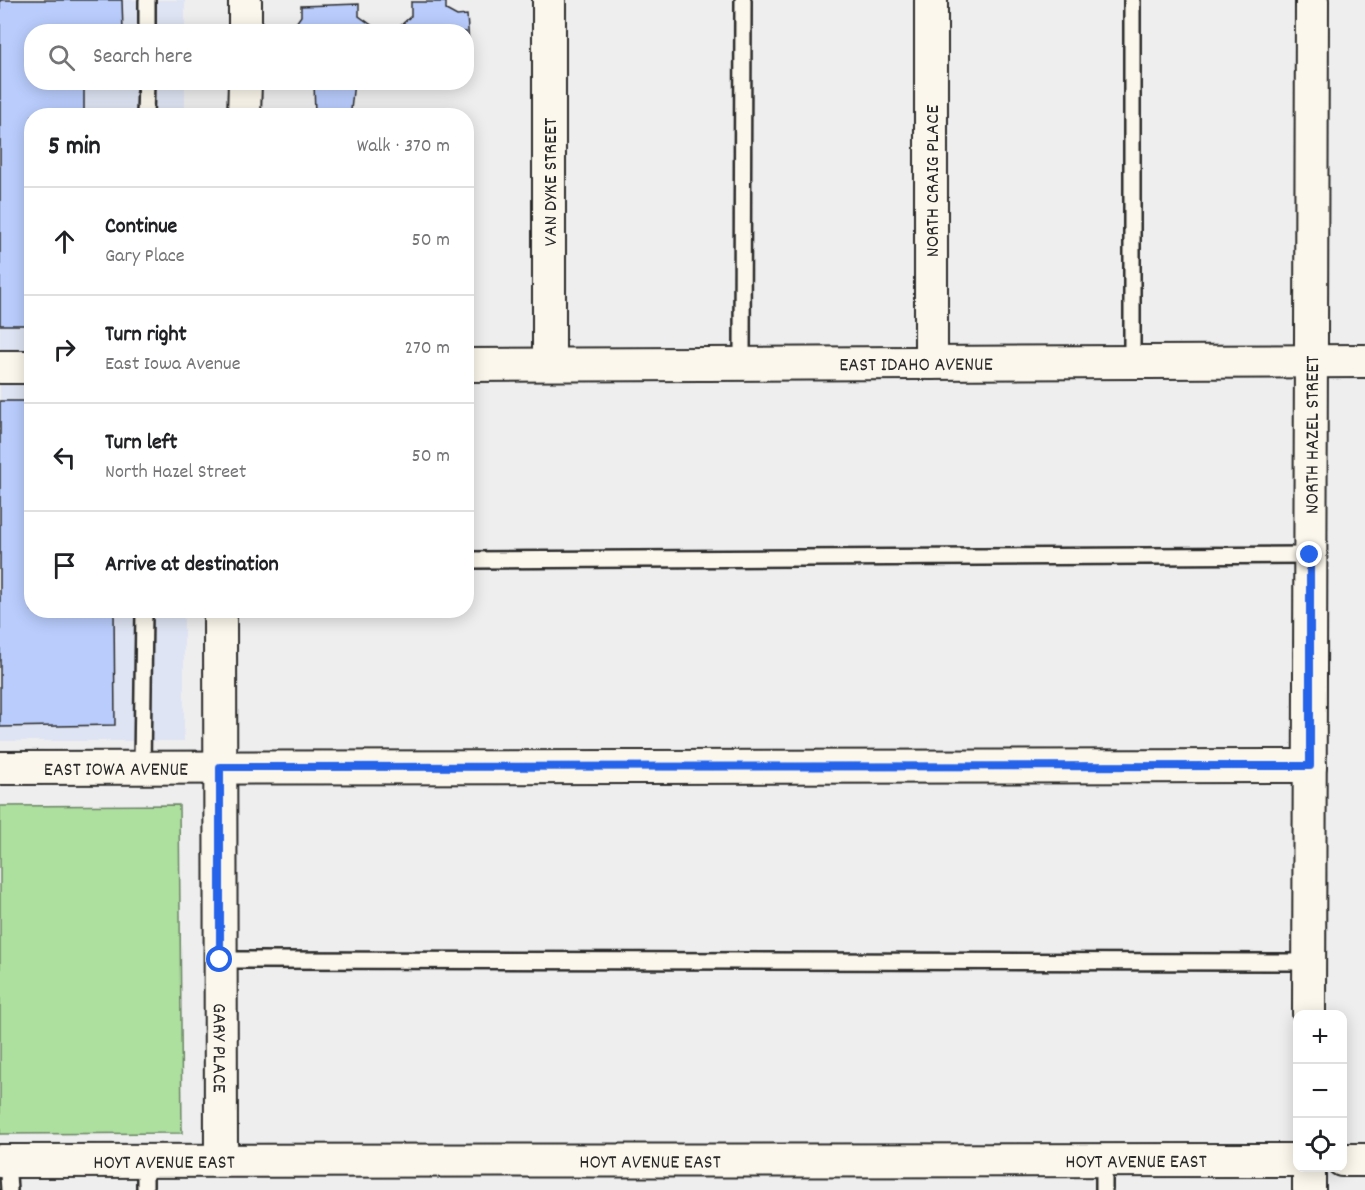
<!DOCTYPE html>
<html lang="en">
<head>
<meta charset="utf-8">
<style>
  body { margin:0; font-family:Dekko,sans-serif; background:#f6f6f6; color:#202124 }
  .controls { position:absolute; right:18px; bottom:18px; display:grid; overflow:hidden; border-radius:12px; box-shadow:0 3px 15px #0003 }
  .controls button { width:54px; height:54px; display:grid; place-items:center; padding:0; border:0; border-bottom:2px solid #e0e0e0; background:#fff; color:#202124; font:30px sans-serif }
  .stop { position:absolute; width:18px; height:18px; margin:-14px; border:4px solid #2563eb; border-radius:50%; background:#fff }
  .stop.end { background:#2563eb; border-color:#fff; box-shadow:0 2px 6px #0008 }
  .list { margin:0; padding:0; list-style:none }
  h2 { display:flex; justify-content:space-between; align-items:center; height:78px; margin:0; padding:0 24px; font-size:26px }
  h2 small { font-size:20px; font-weight:400; color:#757577 }
  .list li { display:grid; grid-template-columns:39px 1fr auto; gap:18px; align-items:center; box-sizing:border-box; height:108px; padding:0 24px; border-top:2px solid #e0e0e0 }
  .list b { display:block; font-size:22px; white-space:nowrap }
  .list p { margin:0; font-size:20px; white-space:nowrap; color:#757577 }
  .list em { font-size:20px; font-style:normal; color:#757577 }
  .icon { flex:none; width:33px; height:33px; fill:none; stroke:currentColor; stroke-width:2; stroke-linecap:round; stroke-linejoin:round }
  .map { position:relative; flex:none; width:1365px; height:1190px; overflow:hidden }
  .search { position:absolute; background:#fff; box-shadow:0 3px 15px #0003; left:24px; top:24px; width:450px; height:66px; display:flex; align-items:center; gap:15px; box-sizing:border-box; padding:0 21px; border-radius:24px; color:#757577; font-size:22px }
  .panel { position:absolute; background:#fff; box-shadow:0 3px 15px #0003; left:24px; top:108px; width:450px; height:510px; border-radius:24px }
  .map>svg:first-child { display:block }
</style>
</head>
<body>
<div class="map">
<svg width="1365" height="1190" viewBox="0 0 1365 1190">
  <rect width="100%" height="100%" fill="#eeeeef"/>
  <filter id="ink" filterUnits="userSpaceOnUse"><feTurbulence type="fractalNoise" baseFrequency=".0167" numOctaves="2"/><feDisplacementMap in="SourceGraphic" scale="12" xChannelSelector="R" yChannelSelector="G"/><feConvolveMatrix kernelMatrix="1 2 1 2 8 2 1 2 1" color-interpolation-filters="sRGB"/></filter>
  <g filter="url(#ink)">
    <path fill="#dee4f3" d="M 0,0 L 185,0 L 185,31 L 32,32 L 32,82 L 185,83 L 185,115 L 32,116 L 32,610 L 184,611 L 184,741 L 0,741 Z"/>
    <path fill="#addf9f" stroke="#6c8565" stroke-width="1.5" d="M 179,805 L 182,1133 L 0,1134 L 0,806 Z"/>
    <g fill="#b9ccfc" stroke="#2b2b2b" stroke-width="1.5">
      <path d="M 0,0 L 122,0 L 123,32 L 32,32 L 32,82 L 84,82 L 84,116 L 32,116 L 32,325 L 0,325 Z"/>
      <path d="M 411,2 L 446,2 L 446,10 L 457,16 L 467,15 L 471,72 L 466,72 L 466,32 L 263,32 L 263,27 L 294,26 L 301,16 L 301,6 L 359,4 L 359,16 L 373,26 L 400,26 L 411,16 Z"/>
      <path d="M 314,82 L 354,82 L 351,110 L 355,116 L 313,116 L 315,114 Z"/>
      <path d="M 410,82 L 449,82 L 449,88 L 410,87 Z"/>
      <path d="M 0,401 L 32,401 L 32,610 L 114,610 L 115,725 L 0,727 Z"/>
    </g>
    <g fill="none" stroke-linecap="round" stroke-linejoin="round">
      <g stroke="#2b2b2b" stroke-width="20">
        <g id="service">
          <path d="M 1132,0 L 1132,362"/>
          <path d="M 147,32 L 147,0"/>
          <path d="M 145,116 L 146,82"/>
          <path d="M 742,363 L 743,0"/>
          <path d="M 466,560 L 1310,555"/>
          <path d="M 142,767 L 144,610"/>
          <path d="M 220,960 L 1309,962"/>
          <path d="M 7,1160 L 9,1190"/>
          <path d="M 145,1190 L 145,1160"/>
          <path d="M 1104,1190 L 1104,1158"/>
        </g>
      </g>
      <g stroke="#2b2b2b" stroke-width="36">
        <g id="minor">
          <path d="M 245,32 L 245,0"/>
          <path d="M 244,116 L 245,82"/>
          <path d="M 931,363 L 931,0"/>
          <path d="M 549,364 L 549,0"/>
          <path id="s1" d="M 466,365 L 1365,361"/>
          <path d="M 0,367 L 32,367"/>
          <path id="s2" d="M 220,610 L 221,1160"/>
          <path id="s3" d="M 0,768 L 1310,766"/>
          <path id="s4" d="M 1309,1014 L 1312,0"/>
          <path d="M 1342,1160 L 1365,1160"/>
          <path id="s5" d="M 0,1161 L 1298,1160"/>
          <path d="M 1309,1168 L 1309,1190"/>
        </g>
      </g>
      <use href="#service" stroke="#fbf7ec" stroke-width="15"/>
      <use href="#minor" stroke="#fbf7ec" stroke-width="32"/>
    </g>
  </g>
  <g fill="none" stroke-linecap="round" stroke-linejoin="round" filter="url(#ink)">
    <path stroke="#2563eb" stroke-width="8" d="M 220,960 L 220,767 L 1310,766 L 1310,555"/>
  </g>
  <g text-anchor="middle" stroke-width="6" stroke-linejoin="round" paint-order="stroke">
    <g font-size="20" fill="#2b2b2b" stroke="#fbf7ec">
      <text transform="translate(931 181) rotate(-90)" y="7">NORTH CRAIG PLACE</text>
      <text transform="translate(549 182) rotate(-90)" y="7">VAN DYKE STREET</text>
      <text dy="7" stroke="none"><textPath href="#s1" startOffset="450">EAST IDAHO AVENUE</textPath></text>
      <text dy="7" stroke="none"><textPath href="#s4" startOffset="579">NORTH HAZEL STREET</textPath></text>
      <text dy="7" stroke="none"><textPath href="#s3" startOffset="116">EAST IOWA AVENUE</textPath></text>
      <text dy="7" stroke="none"><textPath href="#s2" startOffset="438">GARY PLACE</textPath></text>
      <text dy="7" stroke="none"><textPath href="#s5" startOffset="1136">HOYT AVENUE EAST</textPath></text>
      <text dy="7" stroke="none"><textPath href="#s5" startOffset="650">HOYT AVENUE EAST</textPath></text>
      <text dy="7" stroke="none"><textPath href="#s5" startOffset="164">HOYT AVENUE EAST</textPath></text>
    </g>
  </g>
</svg>
<div class="controls">
<button>+</button>
<button>−</button>
<button><svg class="icon" aria-label="locate" viewBox="0 0 24 24"><circle cx="12" cy="12" r="6"/><path d="M12 2v4M12 18v4M2 12h4M18 12h4"/></svg></button>
</div>
<div class="stop" style="left:220px;top:960px"></div>
<div class="stop end" style="left:1310px;top:555px"></div>
<div class="search"><svg class="icon" aria-label="search" viewBox="0 0 24 24"><circle cx="10" cy="10" r="6"/><path d="M15 15l6 6"/></svg>Search here</div>
<section class="panel">
<h2>5 min<small>Walk · 370 m</small></h2>
<ul class="list">
<li><svg class="icon" aria-label="ahead" viewBox="0 0 24 24"><path d="M12 20V5M6 11l6-6 6 6"/></svg><div><b>Continue</b><p>Gary Place</p></div><em>50 m</em></li>
<li><svg class="icon" aria-label="right" viewBox="0 0 24 24"><path d="M7 20v-9h11M14 6l5 5-5 5"/></svg><div><b>Turn right</b><p>East Iowa Avenue</p></div><em>270 m</em></li>
<li><svg class="icon" aria-label="left" viewBox="0 0 24 24"><path d="M17 20v-9H6M10 6l-5 5 5 5"/></svg><div><b>Turn left</b><p>North Hazel Street</p></div><em>50 m</em></li>
<li><svg class="icon" aria-label="arrive" viewBox="0 0 24 24"><path d="M6 21V4h12l-3 4 3 4H6"/></svg><div><b>Arrive at destination</b></div></li>
</ul>
</section>
</div>
</body>
</html>
